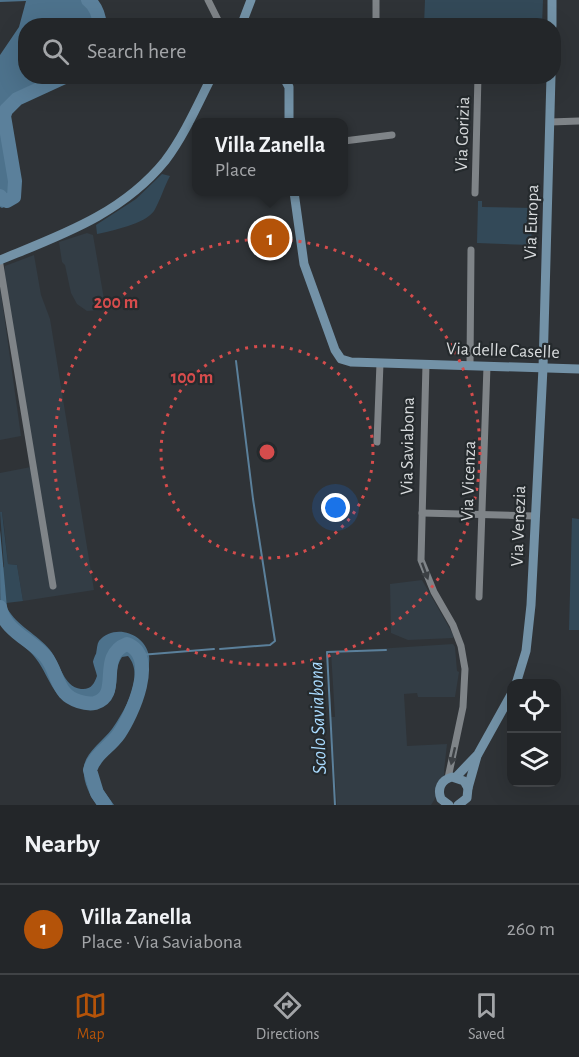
<!DOCTYPE html>
<html lang="en">
<head>
<meta charset="utf-8">
<style>
  body { margin:0; font-family:"Alegreya Sans",sans-serif; background:#2f3235; color:#f1f3f6 }
  .controls { position:absolute; right:18px; bottom:18px; display:grid; overflow:hidden; border-radius:12px; box-shadow:0 6px 24px #0002 }
  .controls button { width:54px; height:54px; display:grid; place-items:center; padding:0; border:0; border-bottom:2px solid #404346; background:#232629; color:#f1f3f6; font:30px sans-serif }
  .you { position:absolute; left:336px; top:508px; width:21px; height:21px; margin:-15px; border:4px solid #fff; border-radius:50%; background:#1a73e8; box-shadow:0 0 0 9px #1a73e833 }
  .badge { display:grid; place-items:center; width:39px; height:39px; border-radius:50%; background:#b45309; color:#fff; font-size:20px; font-weight:700 }
  .pin { position:absolute; translate:-50% -50%; border:3px solid #fff; box-shadow:0 2px 6px #0006 }
  .popup { position:absolute; left:192px; top:118px; width:156px; height:78px; box-sizing:border-box; display:grid; place-content:center; border-radius:12px; background:#232629; filter:drop-shadow(0 2px 4px #0005); font-size:20px; white-space:nowrap; color:#a3a5a8 }
  .popup b { font-size:22px; color:#f1f3f6 }
  .popup::after { content:''; position:absolute; left:50%; top:100%; margin-left:-12px; border:12px solid transparent; border-top-color:#232629 }
  .list { margin:0; padding:0; list-style:none }
  h2 { display:flex; justify-content:space-between; align-items:center; height:78px; margin:0; padding:0 24px; font-size:26px }
  h2 small { font-size:20px; font-weight:400; color:#a3a5a8 }
  .list li { display:grid; grid-template-columns:39px 1fr auto; gap:18px; align-items:center; box-sizing:border-box; height:90px; padding:0 24px; border-top:2px solid #404346 }
  .list b { display:block; font-size:22px; white-space:nowrap }
  .list p { margin:0; font-size:20px; white-space:nowrap; color:#a3a5a8 }
  .list em { font-size:20px; font-style:normal; color:#a3a5a8 }
  .icon { flex:none; width:33px; height:33px; fill:none; stroke:currentColor; stroke-width:2; stroke-linecap:round; stroke-linejoin:round }
  .map { position:relative; flex:none; width:579px; height:805px; overflow:hidden }
  .search { position:absolute; background:#232629; box-shadow:0 6px 24px #0002; left:18px; right:18px; top:18px; height:66px; display:flex; align-items:center; gap:15px; box-sizing:border-box; padding:0 21px; border-radius:24px; color:#a3a5a8; font-size:22px }
  .sheet { height:168px; background:#232629 }
  nav { display:flex; justify-content:space-around; align-items:center; box-sizing:border-box; height:84px; border-top:2px solid #404346; background:#232629; font-size:16px; color:#a3a5a8 }
  nav a { display:grid; justify-items:center; gap:3px }
  nav .on { color:#b45309 }
  .map>svg:first-child { display:block }
</style>
</head>
<body>
<div class="map">
<svg width="579" height="805" viewBox="0 0 579 805">
  <rect width="100%" height="100%" fill="#2f3337"/>
  <g fill="#333d45">
    <path d="M 87,233 L 93,235 L 105,305 L 103,310 L 87,311 L 77,304 L 71,293 L 65,265 L 62,262 L 59,242 Z"/>
    <path d="M 34,255 L 41,295 L 50,319 L 94,590 L 23,601 L 17,565 L 8,564 L 4,526 L 2,512 L 0,512 L 0,473 L 36,466 L 4,272 L 5,266 Z"/>
    <path d="M 0,286 L 21,436 L 0,440 Z"/>
    <path d="M 422,580 L 454,636 L 453,638 L 408,640 L 391,633 L 390,584 Z"/>
    <path d="M 453,644 L 455,647 L 457,671 L 459,672 L 455,697 L 418,697 L 417,693 L 404,694 L 407,746 L 447,744 L 444,771 L 444,784 L 431,805 L 337,805 L 331,717 L 335,717 L 331,652 Z"/>
  </g>
  <g fill="#334958">
    <path d="M 425,0 L 543,0 L 542,25 L 424,25 Z"/>
    <path d="M 162,174 L 170,176 C 164,187 160,201 154,211 C 145,224 111,231 97,234 L 96,225 L 136,199 Z"/>
    <path d="M 478,201 L 482,201 L 482,207 L 533,208 L 531,245 L 477,243 Z"/>
    <path d="M 0,512 L 2,512 L 8,564 L 17,565 L 23,601 L 6,603 L 2,568 L 4,567 Z"/>
    <path d="M 572,518 L 579,519 L 579,630 L 569,630 Z"/>
  </g>
  <g fill="#4d728c">
    <path d="M 0,0 L 97,0 L 104,14 L 105,25 L 26,26 L 26,76 L 77,77 C 59,80 19,96 9,112 L 19,188 C 16,199 12,204 2,208 L 0,207 L 0,55 L 19,27 L 26,1 L 0,2 Z"/>
    <path d="M 0,530 L 7,608 C 17,626 37,634 50,650 C 60,662 63,687 81,689 C 91,690 94,684 97,676 C 96,671 94,667 93,662 C 93,661 95,655 96,654 C 97,649 97,644 99,641 C 114,623 145,633 149,656 C 152,672 129,730 118,742 C 109,751 98,754 94,768 L 101,787 L 114,805 L 97,805 C 89,795 82,779 84,766 C 86,752 104,740 112,729 C 125,711 145,675 128,656 L 122,657 C 110,674 125,692 103,705 C 96,709 88,709 80,707 C 52,703 50,674 33,655 C 23,643 7,637 1,622 C 0,613 0,545 0,530 Z"/>
  </g>
  <g fill="none" stroke-linecap="round" stroke-linejoin="round">
    <g stroke="#5b809b" stroke-width="2">
      <path d="M 220,649 L 270,645 L 275,641 L 253,499 L 236,361"/>
      <path d="M 140,655 L 214,649"/>
      <path d="M 335,805 L 327,652 L 386,650"/>
    </g>
    <g stroke="#5b809b" stroke-width="14">
      <path d="M 88,0 C 96,6 99,15 100,26"/>
      <path d="M 0,196 L 2,199 L 7,201 L 14,197 L 15,181 L 4,116 L 6,110 L 17,99 L 67,76"/>
      <path d="M 0,607 C 4,631 32,640 46,657 C 55,668 56,683 65,693 C 71,700 86,705 95,703 C 123,695 96,656 127,644 C 159,656 132,715 119,734 C 109,748 95,754 90,770 L 97,793 L 105,805"/>
    </g>
    <g stroke="#7f8488" stroke-width="7">
      <path d="M 208,0 L 221,26"/>
      <path d="M 376,0 L 376,26"/>
      <path d="M 550,122 L 579,121"/>
      <path d="M 344,141 L 392,135"/>
      <path d="M 475,193 L 478,76"/>
      <path d="M 0,265 L 53,586"/>
      <path d="M 426,364 L 421,560 L 434,592 L 453,625 L 461,646 L 465,669 L 463,707 L 448,778"/>
      <path d="M 470,365 L 471,250"/>
      <path d="M 377,442 L 380,363"/>
      <path d="M 422,513 L 535,516"/>
      <path d="M 479,597 L 487,366"/>
    </g>
    <g stroke="#7392a7" stroke-width="9">
      <path d="M 241,26 L 251,0"/>
      <path d="M 552,26 L 552,0"/>
      <path d="M 283,76 L 289,87 L 289,122"/>
      <path d="M 294,192 L 304,264 L 335,350 L 341,359 L 351,362 L 579,369"/>
      <path d="M 0,260 C 61,235 122,214 165,161 C 184,136 198,104 212,76"/>
      <path d="M 516,684 L 526,651 L 531,605 L 543,368 L 551,76"/>
      <path d="M 456,777 L 478,754 L 512,693"/>
      <path d="M 468,788 L 477,756"/>
      <path d="M 449,805 L 441,799 C 437,789 441,780 452,777 L 464,781 L 468,788 L 467,798 L 458,805"/>
    </g>
  </g>
  <defs><path id="oneway-solid" d="M-6-.8H1V-3.2L6.5 0L1 3.2V.8H-6Z" transform="scale(1.5)"/></defs>
  <g fill="#3c4044">
    <use href="#oneway-solid" transform="translate(425 571) rotate(70)"/>
    <use href="#oneway-solid" transform="translate(453 756) rotate(103)"/>
  </g>
  <g fill="none" stroke="#d64c4c" stroke-width="3" stroke-dasharray="3 6">
    <circle cx="267" cy="452" r="106"/>
    <circle cx="267" cy="452" r="213"/>
  </g>
  <g text-anchor="middle" stroke-width="4.5" stroke-linejoin="round" paint-order="stroke">
    <g font-size="18" fill="#d8dbdd" stroke="#252a2d">
      <text transform="translate(462 134) rotate(-88)" y="6">Via Gorizia</text>
      <text transform="translate(531 222) rotate(-88)" y="6">Via Europa</text>
      <text transform="translate(503 350) rotate(2)" y="6">Via delle Caselle</text>
      <text transform="translate(407 446) rotate(-89)" y="6">Via Saviabona</text>
      <text transform="translate(468 481) rotate(-88)" y="6">Via Vicenza</text>
      <text transform="translate(518 526) rotate(-88)" y="6">Via Venezia</text>
    </g>
    <g font-size="20" font-style="italic" fill="#a9dafe" stroke="#252a2d">
      <text transform="translate(317 718) rotate(-92)" y="7">Scolo Saviabona</text>
    </g>
  </g>
  <circle cx="267" cy="452" r="9" fill="#d64c4c" stroke="#252a2d" stroke-width="3"/>
  <g font-size="18" text-anchor="middle" font-weight="bold" fill="#d64c4c" stroke="#252a2d" stroke-width="4.5" stroke-linejoin="round" paint-order="stroke">
    <text x="116" y="308">200 m</text>
    <text x="192" y="383">100 m</text>
  </g>
</svg>
<div class="controls">
<button><svg class="icon" aria-label="locate" viewBox="0 0 24 24"><circle cx="12" cy="12" r="6"/><path d="M12 2v4M12 18v4M2 12h4M18 12h4"/></svg></button>
<button><svg class="icon" aria-label="layers" viewBox="0 0 24 24"><path d="M12 4l9 5-9 5-9-5zM3 14l9 5 9-5"/></svg></button>
</div>
<div class="you"></div>
<div class="pin badge" style="left:270px;top:238px">1</div>
<div class="popup"><b>Villa Zanella</b>Place</div>
<div class="search"><svg class="icon" aria-label="search" viewBox="0 0 24 24"><circle cx="10" cy="10" r="6"/><path d="M15 15l6 6"/></svg>Search here</div>
</div>
<section class="sheet">
<h2>Nearby<small></small></h2>
<ul class="list">
<li><span class="badge">1</span><div><b>Villa Zanella</b><p>Place · Via Saviabona</p></div><em>260 m</em></li>
</ul>
</section>
<nav>
<a class="on"><svg class="icon" aria-label="map" viewBox="0 0 24 24"><path d="M3 6l6-2 6 2 6-2v14l-6 2-6-2-6 2zM9 4v14M15 6v14"/></svg>Map</a>
<a><svg class="icon" aria-label="directions" viewBox="0 0 24 24"><path d="M12 3l9 9-9 9-9-9zM9 14v-3h6M13 9l2 2-2 2"/></svg>Directions</a>
<a><svg class="icon" aria-label="saved" viewBox="0 0 24 24"><path d="M7 4h10v16l-5-4-5 4z"/></svg>Saved</a>
</nav>
</body>
</html>
